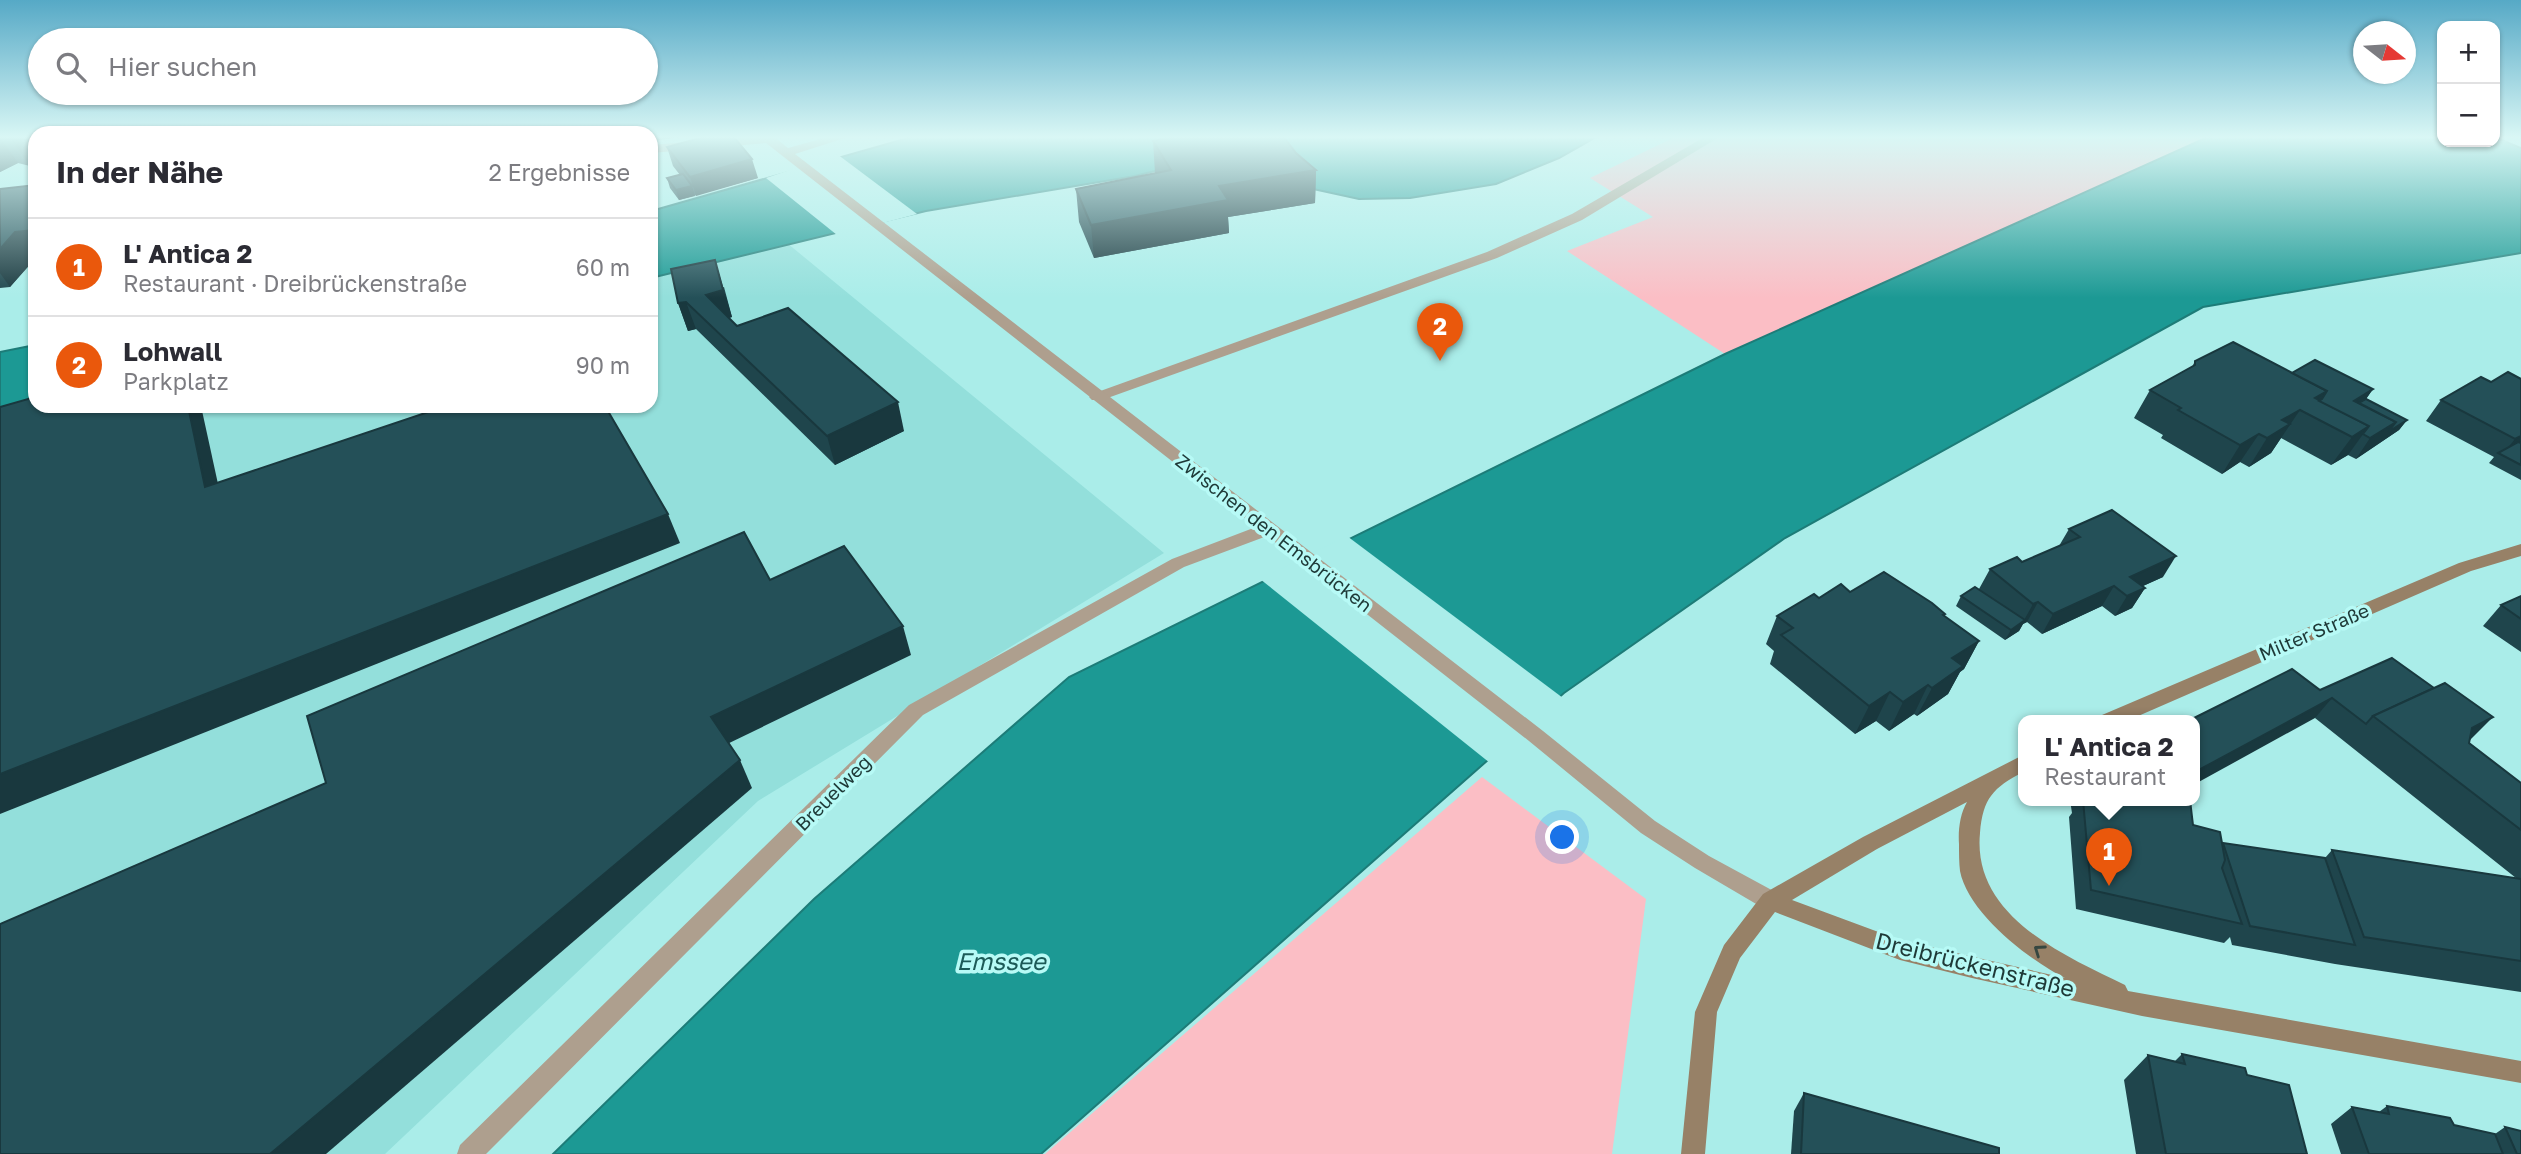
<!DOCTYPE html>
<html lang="de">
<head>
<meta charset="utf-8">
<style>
  body { margin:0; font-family:"Golos Text",sans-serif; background:#f7f7f7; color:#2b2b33 }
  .controls { position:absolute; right:21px; top:21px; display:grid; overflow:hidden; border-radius:14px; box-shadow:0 2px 5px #0004 }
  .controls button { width:63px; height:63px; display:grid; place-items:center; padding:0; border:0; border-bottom:2px solid #e1e1e2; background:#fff; color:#2b2b33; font:35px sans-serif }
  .compass { position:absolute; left:2353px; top:21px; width:63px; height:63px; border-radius:50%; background:#fff; box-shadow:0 2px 5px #0004; rotate:107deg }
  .you { position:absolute; left:1563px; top:838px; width:24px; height:24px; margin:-18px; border:5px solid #fff; border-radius:50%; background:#1a73e8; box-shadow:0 0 0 10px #1a73e833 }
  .badge { display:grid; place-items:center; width:46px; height:46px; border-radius:50%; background:#ea580c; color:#fff; font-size:23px; font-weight:700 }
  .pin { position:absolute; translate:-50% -58px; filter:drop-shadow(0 2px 4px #0008) }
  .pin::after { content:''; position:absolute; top:37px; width:24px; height:21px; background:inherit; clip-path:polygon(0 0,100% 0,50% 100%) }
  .popup { position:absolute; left:2018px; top:715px; width:182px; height:91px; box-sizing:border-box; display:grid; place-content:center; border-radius:14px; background:#fff; filter:drop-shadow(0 2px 5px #0005); font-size:23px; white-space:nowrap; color:#7c7c81 }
  .popup b { font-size:26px; color:#2b2b33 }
  .popup::after { content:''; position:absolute; left:50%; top:100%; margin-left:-14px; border:14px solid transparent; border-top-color:#fff }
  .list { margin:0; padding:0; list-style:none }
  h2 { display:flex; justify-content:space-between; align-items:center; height:91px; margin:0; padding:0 28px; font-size:30px }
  h2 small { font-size:23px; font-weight:400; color:#7c7c81 }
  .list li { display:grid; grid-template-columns:46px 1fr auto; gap:21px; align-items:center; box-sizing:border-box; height:98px; padding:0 28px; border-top:2px solid #e1e1e2 }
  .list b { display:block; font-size:26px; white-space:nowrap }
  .list p { margin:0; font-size:23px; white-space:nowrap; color:#7c7c81 }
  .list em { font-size:23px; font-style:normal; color:#7c7c81 }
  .icon { flex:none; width:38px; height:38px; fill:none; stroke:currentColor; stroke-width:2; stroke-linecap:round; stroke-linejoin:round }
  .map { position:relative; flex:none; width:2521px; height:1154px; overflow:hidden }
  .search { position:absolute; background:#fff; box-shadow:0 2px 5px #0004; left:28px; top:28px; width:630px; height:77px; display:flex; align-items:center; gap:18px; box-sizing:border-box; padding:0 24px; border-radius:38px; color:#7c7c81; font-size:26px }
  .panel { position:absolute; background:#fff; box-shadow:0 2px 5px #0004; left:28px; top:126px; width:630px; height:287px; border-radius:21px }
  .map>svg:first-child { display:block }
</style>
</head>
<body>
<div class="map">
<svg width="2521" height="1154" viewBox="0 0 2521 1154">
  <rect width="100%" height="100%" fill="#aaede9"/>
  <path fill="#93dfdb" d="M 787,243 L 1164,553 L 758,801 L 385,1154 L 0,1154 L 0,416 L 39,406 L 651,406 L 651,278 Z"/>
  <g fill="#fbbec5">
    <path d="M 1677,136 L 2210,136 L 1725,354 L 1567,251 L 1653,217 L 1590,178 Z"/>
    <path d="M 1482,777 L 1646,899 L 1612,1154 L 1045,1154 Z"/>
  </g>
  <g fill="#1c9994" stroke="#1d7c78" stroke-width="2">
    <path d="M 915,136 L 1167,136 L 1187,163 L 1135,176 L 926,211 L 651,278 L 651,211 Z"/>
    <path d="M 1191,136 L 1598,136 L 1559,158 L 1496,184 L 1410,198 L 1359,199 L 1295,185 Z"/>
    <path d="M 2210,136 L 2442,136 L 2442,142 L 2495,142 L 2495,137 L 2521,148 L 2521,253 L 2203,307 L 1785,538 L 1564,693 L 1041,1154 L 553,1154 L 814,899 L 1069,677 L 1725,354 Z"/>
    <path d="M 35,345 L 35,406 L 0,416 L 0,352 Z"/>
  </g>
  <g fill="#aaede9">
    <path d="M 837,154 L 917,214 L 837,235 L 766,178 Z"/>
    <path d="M 1347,536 L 1563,698 L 1490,763 L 1260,579 Z"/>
  </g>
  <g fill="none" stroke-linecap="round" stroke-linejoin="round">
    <path fill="#ae9f8e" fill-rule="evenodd" d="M 1706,136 L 1721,136 L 1582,220 L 1497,258 L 1102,400 L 1092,400 L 1089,397 L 1092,394 L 1487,252 L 1572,214 Z"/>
    <path fill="#ae9f8e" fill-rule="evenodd" d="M 758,136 L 773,136 L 788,148 L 831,136 L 851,136 L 795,154 L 1543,731 L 1655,821 L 1709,856 L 1779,894 L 1782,901 L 1779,908 L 1771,910 L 1763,908 L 1695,868 L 1641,833 L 1529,741 L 1267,536 L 1184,567 L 923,715 L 486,1154 L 457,1154 L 460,1145 L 909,705 L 1172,559 L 1256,527 L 766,143 L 651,153 L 651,145 Z"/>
    <g fill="#978167" fill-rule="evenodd">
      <path d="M 2521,544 L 2521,556 L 2471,571 L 2129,720 L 2099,720 L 2102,715 L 2459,563 Z"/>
      <path d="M 2023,755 L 2023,772 C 1993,788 1983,798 1980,833 C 1972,916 2063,955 2125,985 L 2128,991 L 2521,1061 L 2521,1083 L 2142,1016 L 1972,978 L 1900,960 L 1775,912 L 1740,958 L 1717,1012 L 1705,1154 L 1681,1154 L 1695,1012 L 1724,945 L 1763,894 L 1863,837 ZM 1967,802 C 1960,814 1958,830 1959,844 C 1959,853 1959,863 1960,871 C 1968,913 2029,960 2065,978 L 1900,940 L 1792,900 L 1877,849 Z"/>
    </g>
  </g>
  <g fill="#1f454c">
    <path d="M 0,136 L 35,136 L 30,166 L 18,163 L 0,172 Z"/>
    <path d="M 1153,141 L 1296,153 L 1316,170 L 1315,203 L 1228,217 L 1229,233 L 1094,258 L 1079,222 L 1076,189 L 1155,173 Z"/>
    <path d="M 667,147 L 758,178 L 679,200 L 670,188 L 667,178 L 680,175 L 673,166 Z"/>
    <path d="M 0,189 L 34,259 L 10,287 L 0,288 Z"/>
    <path d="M 724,287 L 732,317 L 729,318 L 737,326 L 904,431 L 835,465 L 696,329 L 688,331 L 678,303 Z"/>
    <path d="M 2195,361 L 2292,373 L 2373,389 L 2366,399 L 2407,420 L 2399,430 L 2356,459 L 2348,455 L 2331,465 L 2281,438 L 2271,453 L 2249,467 L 2240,462 L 2222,474 L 2161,438 L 2163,435 L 2134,418 L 2150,390 L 2192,367 Z"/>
    <path d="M 2521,379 L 2521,480 L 2489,463 L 2494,457 L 2426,421 L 2441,400 L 2491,382 Z"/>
    <path d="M 2069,529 L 2163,577 L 2143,586 L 2145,588 L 2132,608 L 2115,616 L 2102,606 L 2042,634 L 2027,622 L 2023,624 L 2019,631 L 2005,640 L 1956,606 L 1961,596 L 1979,589 L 1990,569 L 2022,562 L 2059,546 Z"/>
    <path d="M 1850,592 L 1945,614 L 1944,616 L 1979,641 L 1964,669 L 1960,672 L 1948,694 L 1917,716 L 1914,714 L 1889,731 L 1876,721 L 1855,734 L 1770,664 L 1774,651 L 1766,644 L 1777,616 L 1819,598 Z"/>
    <path d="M 2521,596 L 2521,652 L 2483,626 L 2501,605 Z"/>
    <path d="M 2320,690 L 2469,742 L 2469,743 L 2521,783 L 2521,992 L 2335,964 L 2232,945 L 2230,937 L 2224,943 L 2076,909 L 2069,817 L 2072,813 L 2070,800 L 2190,800 L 2193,825 L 2222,844 L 2223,843 L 2325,858 L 2332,850 L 2516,878 L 2315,718 Z"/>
    <path d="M 2182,1054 L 2247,1075 L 2307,1154 L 2136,1154 L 2124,1080 L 2148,1055 L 2175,1061 Z"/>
    <path d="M 1804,1093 L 1999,1154 L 1791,1154 L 1794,1111 Z"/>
    <path d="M 2387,1106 L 2454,1125 L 2495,1134 L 2505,1127 L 2521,1154 L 2341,1154 L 2331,1124 L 2352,1107 L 2379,1112 Z"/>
  </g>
  <g fill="#19383e">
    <path d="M 9,136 L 35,136 L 35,164 L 30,166 Z"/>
    <path d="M 651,136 L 689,136 L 651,141 Z"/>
    <path d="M 0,137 L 18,163 L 0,172 Z"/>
    <path d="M 752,159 L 758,178 L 696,196 L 690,177 Z"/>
    <path d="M 1316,170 L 1315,203 L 1228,217 L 1229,233 L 1094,258 L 1091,225 L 1219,186 Z"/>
    <path d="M 692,186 L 695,196 L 679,200 L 676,190 Z"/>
    <path d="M 35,230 L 35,259 L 10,287 L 0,273 L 0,249 L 15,232 Z"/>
    <path d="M 715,260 L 732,317 L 715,322 L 706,295 Z"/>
    <path d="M 686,302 L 696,329 L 688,331 L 678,303 Z"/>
    <path d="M 2373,389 L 2359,409 L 2354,401 Z"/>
    <path d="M 2327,391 L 2315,409 L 2315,398 Z"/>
    <path d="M 898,402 L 904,431 L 835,465 L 827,436 Z"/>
    <path d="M 188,406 L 201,406 L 225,516 L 205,487 Z"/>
    <path d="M 2300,410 L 2271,453 L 2249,467 L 2267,438 L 2282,420 Z"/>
    <path d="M 2407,420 L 2399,430 L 2356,459 L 2370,438 L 2396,422 Z"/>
    <path d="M 2369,426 L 2348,455 L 2331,465 L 2352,437 Z"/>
    <path d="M 2259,434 L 2240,462 L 2222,474 L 2240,445 Z"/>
    <path d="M 2521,436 L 2521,446 L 2502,455 L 2515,439 Z"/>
    <path d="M 668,514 L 680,543 L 0,814 L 0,774 Z"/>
    <path d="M 2176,556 L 2163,577 L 2125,594 L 2130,577 Z"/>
    <path d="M 2114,586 L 2102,606 L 2042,634 L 2053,614 Z"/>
    <path d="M 2145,588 L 2132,608 L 2115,616 L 2127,596 Z"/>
    <path d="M 2038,602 L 2027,622 L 2023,624 L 2019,631 L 2005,640 L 2011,630 L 2023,622 L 2033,604 Z"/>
    <path d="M 903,626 L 911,655 L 723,746 L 711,717 Z"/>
    <path d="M 1979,641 L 1964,669 L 1960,672 L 1948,694 L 1917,716 L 1932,688 L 1952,658 Z"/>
    <path d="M 1928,685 L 1914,714 L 1889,731 L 1903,702 Z"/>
    <path d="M 1890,692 L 1876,721 L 1855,734 L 1869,706 Z"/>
    <path d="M 2332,698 L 2315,718 L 2195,784 L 2195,772 Z"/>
    <path d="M 2493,717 L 2465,745 L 2472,728 Z"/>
    <path d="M 740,760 L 752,788 L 326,1154 L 270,1154 Z"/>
  </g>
  <g fill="#245058" stroke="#19383e" stroke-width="2">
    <path d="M 707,136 L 733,136 L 752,159 L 690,177 L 667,147 Z"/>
    <path d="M 1178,136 L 1283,136 L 1296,153 L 1316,170 L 1219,186 L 1228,200 L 1091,225 L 1076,189 L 1171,170 L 1153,141 Z"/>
    <path d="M 683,174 L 692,186 L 676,190 L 667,178 Z"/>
    <path d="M 35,185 L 35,230 L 15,232 L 0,249 L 0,189 Z"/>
    <path d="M 715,260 L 723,290 L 706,295 L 737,326 L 788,308 L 898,402 L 827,436 L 686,302 L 678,303 L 671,269 Z"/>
    <path d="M 2233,342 L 2327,391 L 2315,398 L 2369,426 L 2352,437 L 2300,410 L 2282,420 L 2290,424 L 2267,438 L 2259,434 L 2240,445 L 2178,410 L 2181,408 L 2150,390 L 2195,365 L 2195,361 Z"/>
    <path d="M 2315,360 L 2373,389 L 2354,401 L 2396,422 L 2370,438 L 2363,434 L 2369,426 L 2319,401 L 2322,399 L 2327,391 L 2292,373 Z"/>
    <path d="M 2508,372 L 2521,379 L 2521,436 L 2515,439 L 2441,400 L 2481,377 L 2491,382 Z"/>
    <path d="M 35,397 L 35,406 L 188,406 L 205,487 L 446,406 L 605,406 L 668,514 L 0,774 L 0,407 Z"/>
    <path d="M 2366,399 L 2407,420 L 2388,432 L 2396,422 L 2359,403 Z"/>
    <path d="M 2518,442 L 2521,443 L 2521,465 L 2498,453 Z"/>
    <path d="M 2112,510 L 2176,556 L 2130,577 L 2145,588 L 2127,596 L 2114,586 L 2053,614 L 2038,602 L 2033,604 L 1990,569 L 2017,557 L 2022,562 L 2080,537 L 2069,529 Z"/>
    <path d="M 744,532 L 770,580 L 844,546 L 903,626 L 711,717 L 740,760 L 270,1154 L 0,1154 L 0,924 L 326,783 L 307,716 Z"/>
    <path d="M 1884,572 L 1932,603 L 1945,614 L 1943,615 L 1979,641 L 1952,658 L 1963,666 L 1932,688 L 1928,685 L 1903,702 L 1890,692 L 1869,706 L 1781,635 L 1793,628 L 1777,616 L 1814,594 L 1819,598 L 1841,584 L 1850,592 Z"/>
    <path d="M 1975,587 L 2025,620 L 2011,630 L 1961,596 Z"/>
    <path d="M 2521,596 L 2521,619 L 2501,605 Z"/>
    <path d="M 2392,658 L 2434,688 L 2373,716 L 2366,724 L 2332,698 L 2195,772 L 2195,720 L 2190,720 L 2292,669 L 2320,690 Z"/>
    <path d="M 2445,683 L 2493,717 L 2472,728 L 2469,743 L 2521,783 L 2521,830 L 2373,716 Z"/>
    <path d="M 2083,800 L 2190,800 L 2193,825 L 2220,832 L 2225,860 L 2222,868 L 2242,924 L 2091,890 Z"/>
    <path d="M 2223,843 L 2325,858 L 2355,945 L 2250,926 Z"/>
    <path d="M 2332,850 L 2521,879 L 2521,961 L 2364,937 Z"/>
    <path d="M 2182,1054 L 2245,1068 L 2247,1075 L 2289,1085 L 2307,1154 L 2166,1154 L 2148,1055 L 2185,1064 Z"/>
    <path d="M 1804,1093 L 1999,1148 L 1999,1154 L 1801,1154 Z"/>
    <path d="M 2387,1106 L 2450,1118 L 2454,1125 L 2495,1134 L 2503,1154 L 2369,1154 L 2352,1107 L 2389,1114 Z"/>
    <path d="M 2505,1127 L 2521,1131 L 2521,1154 L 2517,1154 Z"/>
  </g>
  <defs><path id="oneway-chevron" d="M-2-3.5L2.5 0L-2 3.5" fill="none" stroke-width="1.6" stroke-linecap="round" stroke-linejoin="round" transform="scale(1.75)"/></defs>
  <use stroke="#364741" href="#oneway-chevron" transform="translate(2039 950) rotate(-145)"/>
  <linearGradient id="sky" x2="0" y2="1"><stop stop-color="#56a9c6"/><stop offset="0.46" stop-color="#d9f7f5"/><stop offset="1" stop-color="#d9f7f5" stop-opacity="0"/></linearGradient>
  <rect width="2521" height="298" fill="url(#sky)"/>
  <g text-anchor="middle" stroke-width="7" stroke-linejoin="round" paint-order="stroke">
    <g font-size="19" fill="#1e3937" stroke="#b7faf6">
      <text transform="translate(1274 533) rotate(38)" y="7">Zwischen den Emsbrücken</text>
      <text transform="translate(2314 632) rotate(-23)" y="7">Milter Straße</text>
      <text transform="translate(833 793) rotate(-45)" y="7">Breuelweg</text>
    </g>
    <g font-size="23" fill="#1e3937" stroke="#b7faf6">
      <text transform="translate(1975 965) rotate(14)" y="8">Dreibrückenstraße</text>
    </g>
    <g font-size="24" font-style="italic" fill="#1c5a57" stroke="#b7faf6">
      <text x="1001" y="970">Emssee</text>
    </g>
  </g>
</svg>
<div class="controls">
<button>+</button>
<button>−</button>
</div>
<svg class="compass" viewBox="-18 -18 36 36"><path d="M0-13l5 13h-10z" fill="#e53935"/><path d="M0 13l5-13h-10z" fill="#7c7c81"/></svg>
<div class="you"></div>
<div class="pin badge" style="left:2109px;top:886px">1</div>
<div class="popup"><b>L' Antica 2</b>Restaurant</div>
<div class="pin badge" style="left:1440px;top:361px">2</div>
<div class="search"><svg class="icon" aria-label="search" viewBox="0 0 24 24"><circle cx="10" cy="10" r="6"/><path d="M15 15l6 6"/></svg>Hier suchen</div>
<section class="panel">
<h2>In der Nähe<small>2 Ergebnisse</small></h2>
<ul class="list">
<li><span class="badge">1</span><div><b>L' Antica 2</b><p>Restaurant · Dreibrückenstraße</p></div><em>60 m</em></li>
<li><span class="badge">2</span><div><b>Lohwall</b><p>Parkplatz</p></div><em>90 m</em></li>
</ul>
</section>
</div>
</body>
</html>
